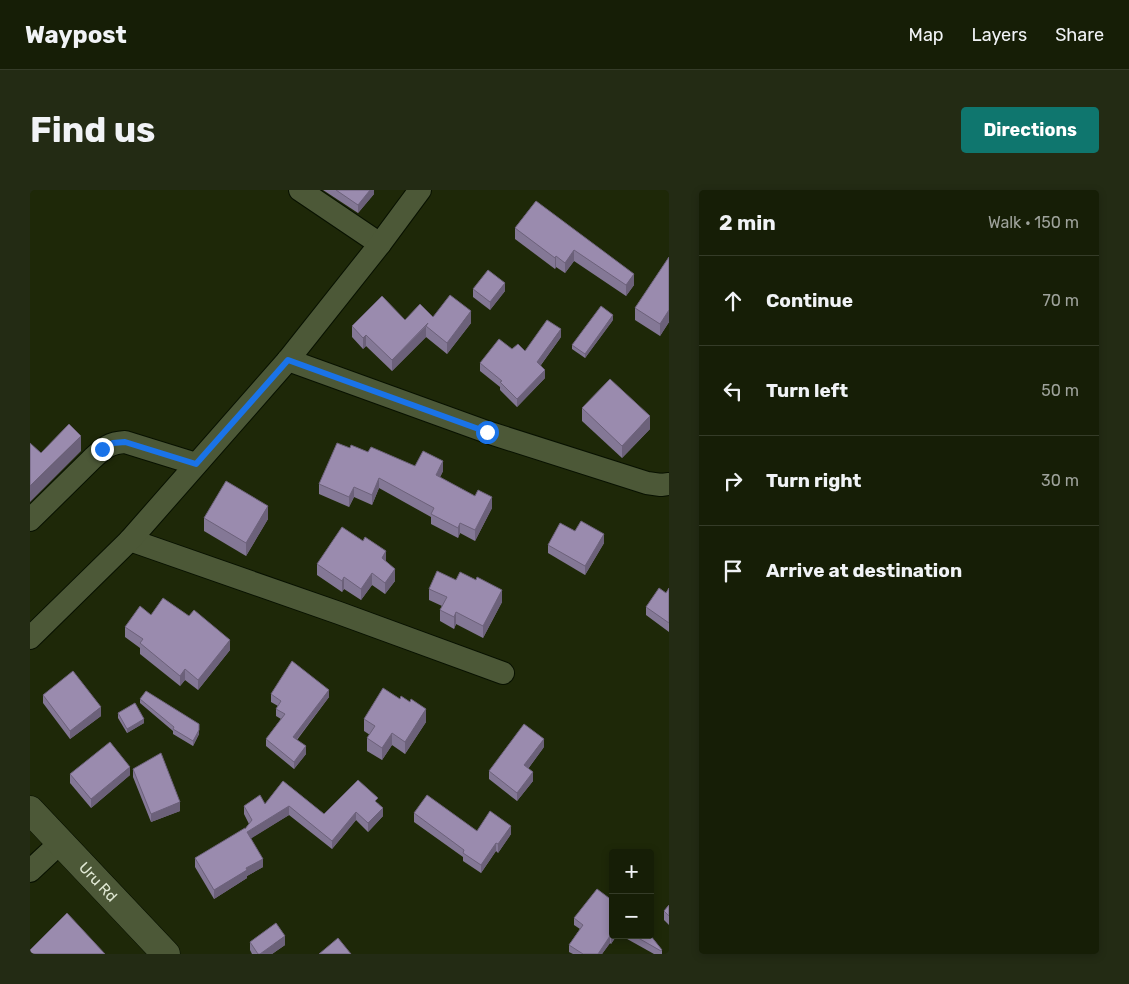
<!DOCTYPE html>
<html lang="en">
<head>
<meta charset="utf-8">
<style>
  body { margin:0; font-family:Rubik,sans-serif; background:#232b14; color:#f1f3f6 }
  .controls { position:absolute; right:15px; bottom:15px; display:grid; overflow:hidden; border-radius:5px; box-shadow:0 2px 8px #0003 }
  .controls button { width:45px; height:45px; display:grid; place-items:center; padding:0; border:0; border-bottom:1px solid #353c28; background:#161e06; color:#f1f3f6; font:25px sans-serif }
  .stop { position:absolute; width:15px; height:15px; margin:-11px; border:4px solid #1a73e8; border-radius:50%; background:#fff }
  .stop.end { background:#1a73e8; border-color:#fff; box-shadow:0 1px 5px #0008 }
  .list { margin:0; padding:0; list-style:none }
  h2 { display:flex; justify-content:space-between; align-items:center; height:65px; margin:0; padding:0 20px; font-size:21px }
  h2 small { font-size:16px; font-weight:400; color:#9ea29b }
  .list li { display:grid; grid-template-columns:32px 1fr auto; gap:15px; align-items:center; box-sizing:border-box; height:90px; padding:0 20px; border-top:1px solid #353c28 }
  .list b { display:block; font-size:19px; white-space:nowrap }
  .list em { font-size:16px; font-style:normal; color:#9ea29b }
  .icon { flex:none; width:28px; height:28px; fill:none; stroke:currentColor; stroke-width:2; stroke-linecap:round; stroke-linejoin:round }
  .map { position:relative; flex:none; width:639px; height:764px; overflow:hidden; border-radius:5px }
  header { display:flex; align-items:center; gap:30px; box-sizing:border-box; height:70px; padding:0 25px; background:#161e06; border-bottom:1px solid #353c28 }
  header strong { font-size:24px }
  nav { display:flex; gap:28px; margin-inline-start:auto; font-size:18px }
  .intro { display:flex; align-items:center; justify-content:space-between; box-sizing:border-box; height:120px; padding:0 30px }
  h1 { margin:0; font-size:35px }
  .button { padding:12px 22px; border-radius:5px; background:#0f766e; color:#fff; font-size:18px; font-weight:700 }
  main { display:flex; gap:30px; padding:0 30px }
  aside { flex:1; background:#161e06; border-radius:5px; box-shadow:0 2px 8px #0003 }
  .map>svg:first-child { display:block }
</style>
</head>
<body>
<header>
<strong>Waypost</strong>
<nav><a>Map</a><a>Layers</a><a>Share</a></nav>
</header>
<div class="intro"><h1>Find us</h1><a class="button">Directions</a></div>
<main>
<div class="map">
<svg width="639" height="764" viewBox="0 0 639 764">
  <rect width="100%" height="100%" fill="#1e2808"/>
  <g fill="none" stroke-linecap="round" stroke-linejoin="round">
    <g stroke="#081100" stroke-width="24">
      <g id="minor">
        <path d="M 270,0 L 350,54"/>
        <path d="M 258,170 L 457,242 L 617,293 L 631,295 L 639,294"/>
        <path d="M 0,330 L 63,268 C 74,258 79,253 95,252 L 166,274"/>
        <path d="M 100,350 L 309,423 L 473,483"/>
        <path d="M 0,448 L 100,350 L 258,170 L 350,54 L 390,0"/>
        <path d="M 0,681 L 31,652"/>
      </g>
    </g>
    <g stroke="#081100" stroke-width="29">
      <g id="tertiary">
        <path id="s1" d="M 0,620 L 136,764"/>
      </g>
    </g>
    <use href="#minor" stroke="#4c5837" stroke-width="22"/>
    <use href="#tertiary" stroke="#4c5837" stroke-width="28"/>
  </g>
  <g fill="#847896">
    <path d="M 293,0 L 344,0 L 344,4 L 328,23 Z"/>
    <path d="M 506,11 L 604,95 L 596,106 L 544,71 L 535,83 L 526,77 L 525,79 L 485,49 L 485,38 Z"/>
    <path d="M 639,67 L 639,132 L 630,146 L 605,130 L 605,118 Z"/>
    <path d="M 443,99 L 475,101 L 460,120 L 443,107 Z"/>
    <path d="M 403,127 L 441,133 L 417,164 L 396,147 L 362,181 L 336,156 L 333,159 L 322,147 L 322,136 Z"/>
    <path d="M 583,130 L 555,168 L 542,159 L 542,155 Z"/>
    <path d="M 531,147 L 511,175 L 515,188 L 487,217 L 470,200 L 470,197 L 450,181 L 450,173 L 482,159 L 495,161 Z"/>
    <path d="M 552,218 L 620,239 L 592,268 L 552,231 Z"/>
    <path d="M 320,258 L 338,262 L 385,276 L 413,281 L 410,287 L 462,318 L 445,351 L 430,343 L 428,348 L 401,334 L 401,327 L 349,298 L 342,315 L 324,307 L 319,317 L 289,304 L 289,294 Z"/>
    <path d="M 174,328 L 238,329 L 216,366 L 174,341 Z"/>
    <path d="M 574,353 L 555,385 L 518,363 L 518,355 Z"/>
    <path d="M 356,372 L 365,391 L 355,404 L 342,395 L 331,410 L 314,399 L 312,402 L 287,385 L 287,374 Z"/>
    <path d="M 639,398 L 639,442 L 616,425 L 616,417 L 636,403 Z"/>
    <path d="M 399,399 L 472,412 L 453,448 L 426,434 L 424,439 L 410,431 L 410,420 L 412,416 L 399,410 Z"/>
    <path d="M 121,425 L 200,460 L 168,500 L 155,490 L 150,496 L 110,464 L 110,458 L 95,447 L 95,437 Z"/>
    <path d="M 241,504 L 299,507 L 267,550 L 276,564 L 264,579 L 236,556 L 236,549 L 251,529 L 246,526 L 246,519 L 248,516 L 241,512 Z"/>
    <path d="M 13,505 L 71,526 L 40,549 L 13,513 Z"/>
    <path d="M 110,509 L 169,544 L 163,556 L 143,544 L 143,541 L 110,513 Z"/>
    <path d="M 88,523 L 114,533 L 97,543 L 88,528 Z"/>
    <path d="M 334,529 L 396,532 L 375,564 L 362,555 L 352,570 L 337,561 L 337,548 L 340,545 L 334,541 Z"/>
    <path d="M 514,557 L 498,579 L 503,591 L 487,611 L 459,589 L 459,581 Z"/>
    <path d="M 103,579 L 150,621 L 121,632 L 103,587 Z"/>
    <path d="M 40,584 L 100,585 L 61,618 L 40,593 Z"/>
    <path d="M 253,591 L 294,624 L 348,613 L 353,626 L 338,642 L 326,630 L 302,659 L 259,625 L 221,648 L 233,677 L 217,686 L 217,688 L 184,709 L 165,677 L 165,668 L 215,639 L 219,634 L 214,624 L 214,616 L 235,614 Z"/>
    <path d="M 384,623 L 447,641 L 481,644 L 468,663 L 466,661 L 451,683 L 433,671 L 433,667 L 384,632 Z"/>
    <path d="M 639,715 L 639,735 L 634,730 L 634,721 Z"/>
    <path d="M 544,728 L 583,745 L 587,745 L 581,754 L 580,753 L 572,764 L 543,764 L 539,762 L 539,755 L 550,739 L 544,735 Z"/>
    <path d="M 590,745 L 620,745 L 632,760 L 632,764 L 624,764 Z"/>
    <path d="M 220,752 L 255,755 L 242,764 L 222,764 L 220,760 Z"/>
  </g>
  <g fill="#6c617a">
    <path d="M 340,0 L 344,0 L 344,4 L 328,23 L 328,15 Z"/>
    <path d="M 544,60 L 544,71 L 535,83 L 535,73 Z"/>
    <path d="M 526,66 L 526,77 L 525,79 L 525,68 Z"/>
    <path d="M 604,84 L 604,95 L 596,106 L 596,95 Z"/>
    <path d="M 475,93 L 475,101 L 460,120 L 460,112 Z"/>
    <path d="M 639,120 L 639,132 L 630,146 L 630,134 Z"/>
    <path d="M 441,121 L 441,133 L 417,164 L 417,153 Z"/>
    <path d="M 583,125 L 583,130 L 555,168 L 555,164 Z"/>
    <path d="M 396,136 L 396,147 L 362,181 L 362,170 Z"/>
    <path d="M 531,139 L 531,147 L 507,180 L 507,172 Z"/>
    <path d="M 336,145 L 336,156 L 333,159 L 333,148 Z"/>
    <path d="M 515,180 L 515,188 L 487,217 L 487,209 Z"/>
    <path d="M 620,226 L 620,239 L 592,268 L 592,256 Z"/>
    <path d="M 51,246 L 51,261 L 0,312 L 0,296 Z"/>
    <path d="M 413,271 L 413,281 L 406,296 L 406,285 Z"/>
    <path d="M 349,288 L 349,298 L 342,315 L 342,305 Z"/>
    <path d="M 324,297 L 324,307 L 319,317 L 319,307 Z"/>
    <path d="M 462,307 L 462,318 L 445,351 L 445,340 Z"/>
    <path d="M 238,316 L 238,329 L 216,366 L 216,353 Z"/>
    <path d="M 430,333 L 430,343 L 428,348 L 428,338 Z"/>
    <path d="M 574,344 L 574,353 L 555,385 L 555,376 Z"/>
    <path d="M 356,361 L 356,373 L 352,368 Z"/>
    <path d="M 365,379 L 365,391 L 355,404 L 355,393 Z"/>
    <path d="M 342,383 L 342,395 L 331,410 L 331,399 Z"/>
    <path d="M 314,387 L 314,399 L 312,402 L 312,391 Z"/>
    <path d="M 472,400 L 472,412 L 453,448 L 453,436 Z"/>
    <path d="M 426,422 L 426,434 L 424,439 L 424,427 Z"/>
    <path d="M 200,450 L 200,460 L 168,500 L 168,490 Z"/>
    <path d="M 155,479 L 155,490 L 150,496 L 150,486 Z"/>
    <path d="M 299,500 L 299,507 L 263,554 L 263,547 Z"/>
    <path d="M 71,517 L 71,526 L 40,549 L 40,541 Z"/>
    <path d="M 396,519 L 396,532 L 375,564 L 375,552 Z"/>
    <path d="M 114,529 L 114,533 L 97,543 L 97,539 Z"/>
    <path d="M 169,540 L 169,544 L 163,556 L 163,551 Z"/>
    <path d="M 362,543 L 362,555 L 352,570 L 352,558 Z"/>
    <path d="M 514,549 L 514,557 L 494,584 L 494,575 Z"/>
    <path d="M 276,556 L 276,564 L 264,579 L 264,572 Z"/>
    <path d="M 100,577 L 100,585 L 61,618 L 61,609 Z"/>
    <path d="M 503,582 L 503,591 L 487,611 L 487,603 Z"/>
    <path d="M 150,612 L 150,621 L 121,632 L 121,624 Z"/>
    <path d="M 259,616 L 259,625 L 217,651 L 217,642 Z"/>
    <path d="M 353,618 L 353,626 L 338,642 L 338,633 Z"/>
    <path d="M 326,622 L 326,630 L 302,659 L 302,651 Z"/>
    <path d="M 481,636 L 481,644 L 468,663 L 468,654 Z"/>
    <path d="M 466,653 L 466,661 L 451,683 L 451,675 Z"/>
    <path d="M 233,669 L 233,677 L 217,686 L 217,688 L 184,709 L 184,700 L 216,678 Z"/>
    <path d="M 583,744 L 583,745 L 587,745 L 581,754 L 581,747 Z"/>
    <path d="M 255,746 L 255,755 L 242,764 L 230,764 Z"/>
    <path d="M 580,746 L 580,753 L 572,764 L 568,764 Z"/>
  </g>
  <g fill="#9a8bae" stroke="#6c617a">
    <path d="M 306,0 L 340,0 L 328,15 Z"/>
    <path d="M 506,11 L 604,84 L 596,95 L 544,60 L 535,73 L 526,66 L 525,68 L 485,38 Z"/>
    <path d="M 639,67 L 639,120 L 630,134 L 605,118 Z"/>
    <path d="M 458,80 L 475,93 L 460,112 L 443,99 Z"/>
    <path d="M 420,105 L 441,121 L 417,153 L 396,136 L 398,133 L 362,170 L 336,145 L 333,148 L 322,136 L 352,106 L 375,130 L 390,114 L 403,127 Z"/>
    <path d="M 571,116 L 583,125 L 555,164 L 542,155 Z"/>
    <path d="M 517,130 L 531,139 L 507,172 L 515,180 L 487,209 L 470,192 L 472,191 L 450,173 L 469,149 L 482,159 L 488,154 L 495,161 Z"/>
    <path d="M 580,189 L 620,226 L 592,256 L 552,218 Z"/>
    <path d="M 39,234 L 51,246 L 0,296 L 0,253 L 11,263 Z"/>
    <path d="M 307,253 L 320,258 L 321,255 L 338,262 L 341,257 L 385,276 L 393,261 L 413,271 L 406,285 L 445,306 L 448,300 L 462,307 L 445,340 L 430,333 L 428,338 L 401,324 L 404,318 L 349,288 L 342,305 L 324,297 L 319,307 L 289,294 Z"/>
    <path d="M 196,291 L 238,316 L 216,353 L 174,328 Z"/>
    <path d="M 551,331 L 574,344 L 555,376 L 518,355 L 530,333 L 545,341 Z"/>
    <path d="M 312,337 L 333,351 L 335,347 L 356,361 L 352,368 L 365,379 L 355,393 L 342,383 L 331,399 L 314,387 L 312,391 L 287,374 Z"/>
    <path d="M 407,381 L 426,390 L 430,382 L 446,390 L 447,387 L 472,400 L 453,436 L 426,422 L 424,427 L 410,420 L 417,407 L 399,399 Z"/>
    <path d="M 629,398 L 636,403 L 639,398 L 639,433 L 616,417 Z"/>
    <path d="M 133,408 L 159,426 L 164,420 L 200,450 L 168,490 L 155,479 L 150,486 L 110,453 L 113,449 L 95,437 L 110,416 L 121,425 Z"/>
    <path d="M 262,471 L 299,500 L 263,547 L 276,556 L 264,572 L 236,549 L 255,524 L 246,519 L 251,511 L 241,504 Z"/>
    <path d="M 43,481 L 71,517 L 40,541 L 13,505 Z"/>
    <path d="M 353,498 L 370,509 L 371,506 L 380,512 L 381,509 L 396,519 L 375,552 L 362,543 L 352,558 L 337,548 L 345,536 L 334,529 Z"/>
    <path d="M 116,501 L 169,534 L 169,540 L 163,551 L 143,539 L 144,537 L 110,509 Z"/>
    <path d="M 105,513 L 114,529 L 97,539 L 88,523 Z"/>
    <path d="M 494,534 L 514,549 L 494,575 L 503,582 L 487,603 L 459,581 Z"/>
    <path d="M 80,552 L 100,577 L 61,609 L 40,584 Z"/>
    <path d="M 131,563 L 150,612 L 121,624 L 103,579 Z"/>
    <path d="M 328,590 L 348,608 L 345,611 L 353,618 L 338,633 L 326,622 L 302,651 L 259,616 L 217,642 L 233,669 L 216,678 L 217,680 L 184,700 L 165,668 L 215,638 L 215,639 L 222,630 L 214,616 L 230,605 L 235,614 L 253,591 L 294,624 Z"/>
    <path d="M 397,605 L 447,641 L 460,621 L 481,636 L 468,654 L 466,653 L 451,675 L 433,663 L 434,660 L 384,623 Z"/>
    <path d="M 567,699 L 583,711 L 583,744 L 581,747 L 580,746 L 568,764 L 553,764 L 539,755 L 553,735 L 544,728 Z"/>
    <path d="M 639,715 L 639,726 L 634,721 Z"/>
    <path d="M 37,723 L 75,764 L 0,764 L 0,760 Z"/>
    <path d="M 246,733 L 255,746 L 230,764 L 228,764 L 220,752 Z"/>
    <path d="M 603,745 L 620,745 L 632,760 L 631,761 Z"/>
    <path d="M 308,748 L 321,764 L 289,764 Z"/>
  </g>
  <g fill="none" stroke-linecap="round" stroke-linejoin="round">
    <path stroke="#1a73e8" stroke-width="6" d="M 72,259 L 83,253 L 95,252 L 166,274 L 258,170 L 457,242"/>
  </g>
  <g text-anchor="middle" stroke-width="5" stroke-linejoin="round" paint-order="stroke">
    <g font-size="15" fill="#e0e8d4" stroke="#1e2808">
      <text dy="5" stroke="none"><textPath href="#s1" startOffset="99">Uru Rd</textPath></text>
    </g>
  </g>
</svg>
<div class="controls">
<button>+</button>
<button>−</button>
</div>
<div class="stop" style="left:457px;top:242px"></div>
<div class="stop end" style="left:72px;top:259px"></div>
</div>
<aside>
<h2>2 min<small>Walk · 150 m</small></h2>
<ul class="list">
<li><svg class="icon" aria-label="ahead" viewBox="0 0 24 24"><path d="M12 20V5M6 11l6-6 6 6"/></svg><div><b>Continue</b></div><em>70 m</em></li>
<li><svg class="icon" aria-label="left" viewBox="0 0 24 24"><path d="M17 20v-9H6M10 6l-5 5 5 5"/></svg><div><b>Turn left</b></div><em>50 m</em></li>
<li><svg class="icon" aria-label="right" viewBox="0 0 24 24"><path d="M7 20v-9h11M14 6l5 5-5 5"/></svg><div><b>Turn right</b></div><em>30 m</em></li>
<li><svg class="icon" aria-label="arrive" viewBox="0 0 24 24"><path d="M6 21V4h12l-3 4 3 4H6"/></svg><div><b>Arrive at destination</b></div></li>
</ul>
</aside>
</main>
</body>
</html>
